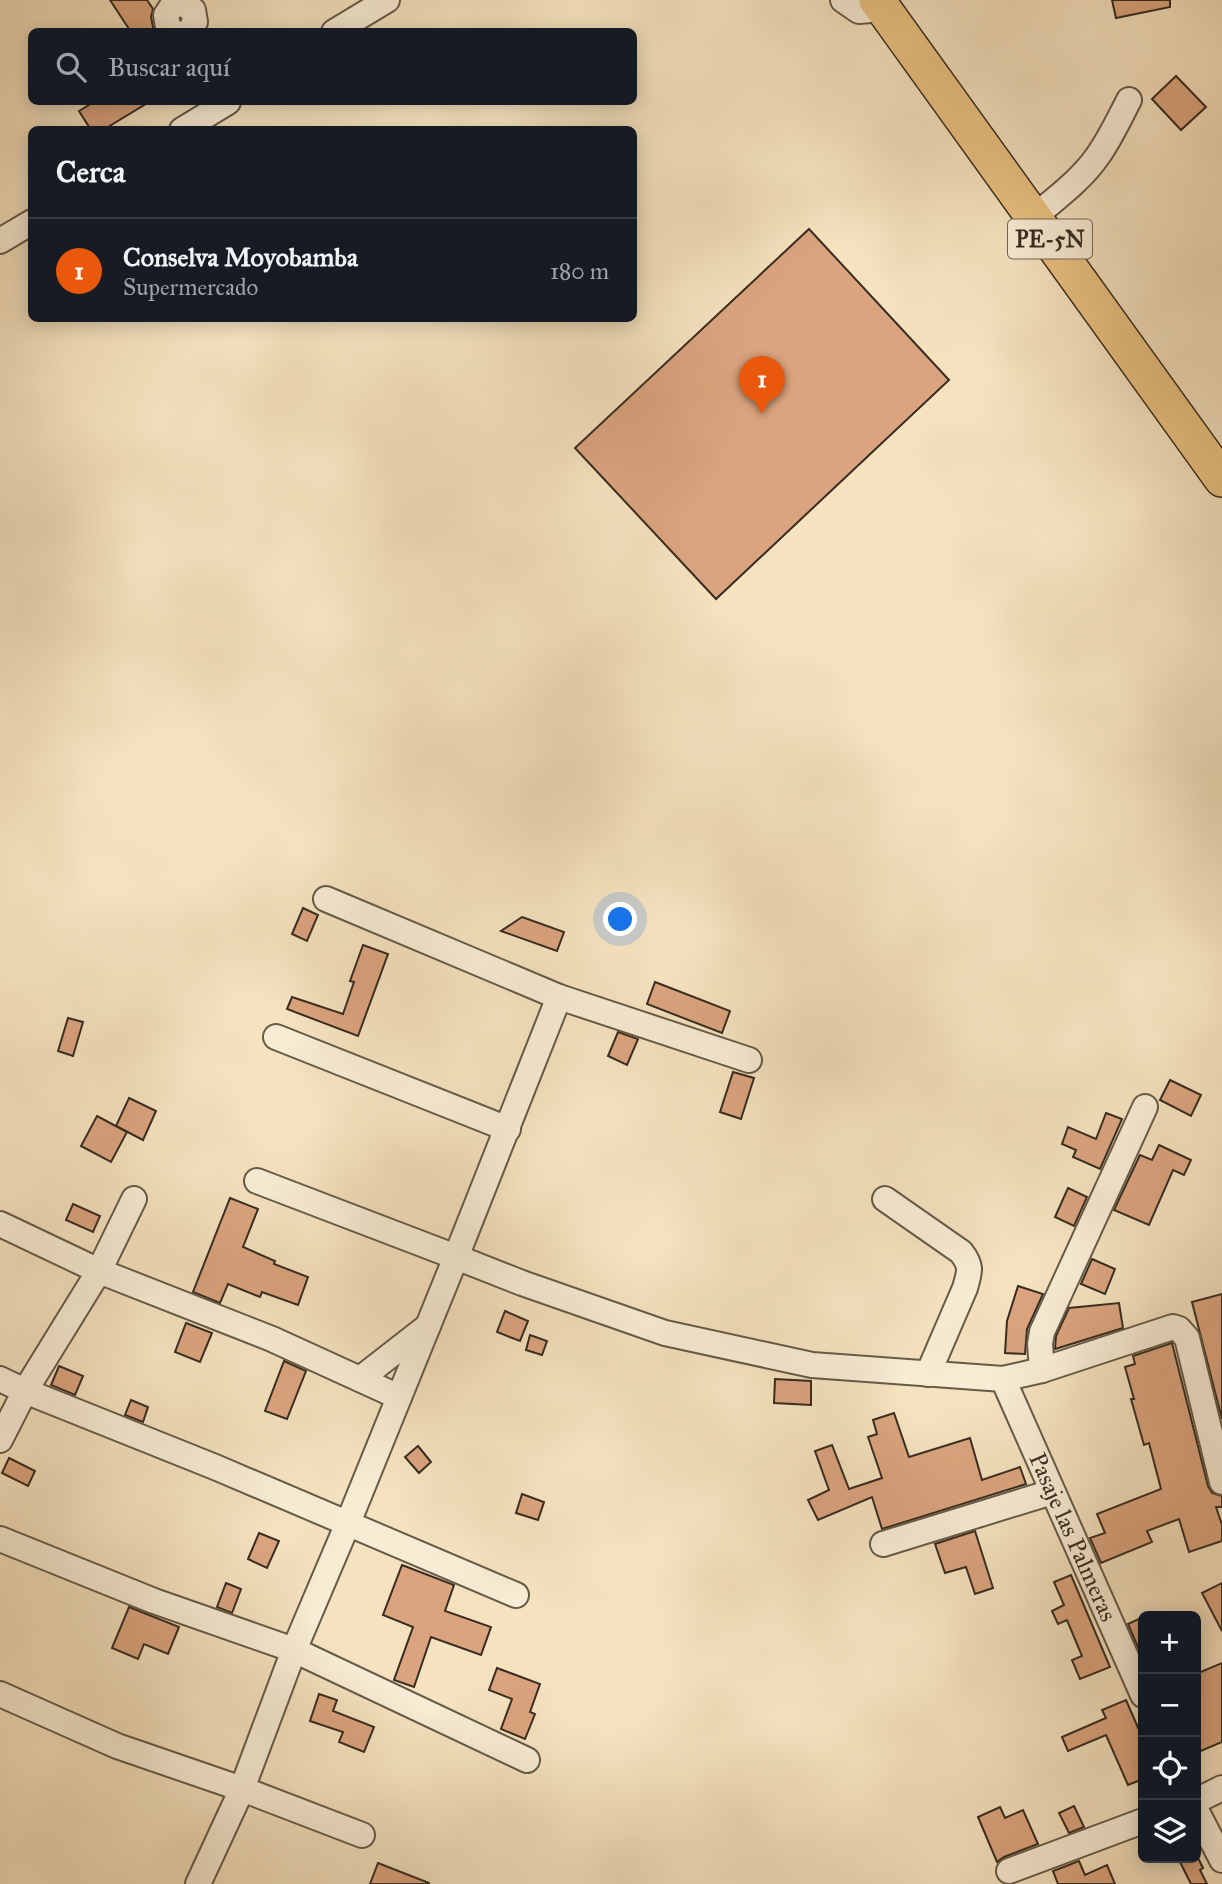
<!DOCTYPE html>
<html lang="es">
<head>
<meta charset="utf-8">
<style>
  body { margin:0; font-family:"IM FELL Great Primer",serif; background:#20242c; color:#f1f3f6 }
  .controls { position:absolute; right:21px; bottom:21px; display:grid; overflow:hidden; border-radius:10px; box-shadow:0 4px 18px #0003 }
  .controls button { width:63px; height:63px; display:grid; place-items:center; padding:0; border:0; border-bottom:2px solid #363941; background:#171b24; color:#f1f3f6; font:35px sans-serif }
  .you { position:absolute; left:621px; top:920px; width:24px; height:24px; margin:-18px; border:5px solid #fff; border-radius:50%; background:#1a73e8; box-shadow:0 0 0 10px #1a73e833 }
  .badge { display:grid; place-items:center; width:46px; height:46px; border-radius:50%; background:#ea580c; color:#fff; font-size:23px; font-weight:700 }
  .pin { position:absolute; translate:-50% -58px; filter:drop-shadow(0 2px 4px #0008) }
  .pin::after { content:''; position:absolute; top:37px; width:24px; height:21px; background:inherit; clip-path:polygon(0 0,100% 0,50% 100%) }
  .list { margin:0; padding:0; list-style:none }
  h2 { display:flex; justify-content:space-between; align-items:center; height:91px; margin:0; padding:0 28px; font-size:30px }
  h2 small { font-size:23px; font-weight:400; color:#9ea1a6 }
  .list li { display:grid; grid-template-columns:46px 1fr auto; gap:21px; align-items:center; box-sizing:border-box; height:105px; padding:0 28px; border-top:2px solid #363941 }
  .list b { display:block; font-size:26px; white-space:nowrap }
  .list p { margin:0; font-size:23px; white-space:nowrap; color:#9ea1a6 }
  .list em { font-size:23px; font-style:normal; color:#9ea1a6 }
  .icon { flex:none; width:38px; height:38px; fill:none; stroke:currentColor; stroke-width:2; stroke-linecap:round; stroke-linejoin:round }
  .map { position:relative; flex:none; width:1222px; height:1884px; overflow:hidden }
  .search { position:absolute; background:#171b24; box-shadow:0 4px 18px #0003; left:28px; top:28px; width:609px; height:77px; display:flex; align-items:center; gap:18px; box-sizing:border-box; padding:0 24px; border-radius:10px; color:#9ea1a6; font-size:26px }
  .panel { position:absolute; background:#171b24; box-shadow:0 4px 18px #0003; left:28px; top:126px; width:609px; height:196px; border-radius:10px }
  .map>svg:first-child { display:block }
</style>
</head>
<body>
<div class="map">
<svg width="1222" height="1884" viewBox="0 0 1222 1884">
  <rect width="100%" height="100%" fill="#f5e2bf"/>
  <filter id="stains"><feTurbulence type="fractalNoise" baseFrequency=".00286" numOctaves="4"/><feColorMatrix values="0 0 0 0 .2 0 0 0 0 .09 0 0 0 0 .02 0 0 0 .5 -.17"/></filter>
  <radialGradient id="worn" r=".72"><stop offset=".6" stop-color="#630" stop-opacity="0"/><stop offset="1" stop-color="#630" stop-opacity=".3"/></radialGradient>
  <g fill="#dba47e" stroke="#362c21" stroke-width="2">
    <path d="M 110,0 L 147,0 L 153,9 L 151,17 L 154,32 L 131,32 Z"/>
    <path d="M 1112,0 L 1170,0 L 1170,7 L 1116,18 Z"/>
    <path d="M 1176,76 L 1206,107 L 1181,130 L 1152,99 Z"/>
    <path d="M 94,102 L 149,102 L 103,130 L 91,130 L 79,111 Z"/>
    <path d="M 809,229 L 949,380 L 716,599 L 575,448 Z"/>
    <path d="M 303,908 L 318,915 L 307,941 L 292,934 Z"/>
    <path d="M 522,917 L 564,932 L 557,951 L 501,931 Z"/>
    <path d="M 363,945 L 388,954 L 358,1036 L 287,1009 L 292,997 L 343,1014 L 354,982 L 350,981 Z"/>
    <path d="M 655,982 L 730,1011 L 722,1033 L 647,1004 Z"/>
    <path d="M 68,1018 L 83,1022 L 73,1056 L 58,1051 Z"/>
    <path d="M 618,1032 L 638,1039 L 627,1065 L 608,1056 Z"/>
    <path d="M 733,1072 L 754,1078 L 741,1119 L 720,1112 Z"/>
    <path d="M 1170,1080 L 1201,1095 L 1191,1116 L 1160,1100 Z"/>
    <path d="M 129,1098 L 156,1111 L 143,1140 L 116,1126 Z"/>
    <path d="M 1106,1113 L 1122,1119 L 1100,1169 L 1073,1157 L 1076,1150 L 1062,1144 L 1068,1127 L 1096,1139 Z"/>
    <path d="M 97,1116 L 127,1132 L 111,1162 L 81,1146 Z"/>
    <path d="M 1159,1145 L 1191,1160 L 1184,1175 L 1173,1170 L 1149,1225 L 1114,1210 L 1140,1155 L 1152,1160 Z"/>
    <path d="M 1068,1188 L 1087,1197 L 1074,1226 L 1055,1217 Z"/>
    <path d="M 230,1198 L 258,1209 L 243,1247 L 275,1261 L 274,1264 L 308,1277 L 298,1305 L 262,1292 L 260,1297 L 228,1284 L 220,1303 L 193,1292 Z"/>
    <path d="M 73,1204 L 100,1216 L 93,1232 L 66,1220 Z"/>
    <path d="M 1092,1259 L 1115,1269 L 1105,1294 L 1081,1284 Z"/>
    <path d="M 1018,1286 L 1043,1294 L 1027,1329 L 1025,1354 L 1005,1353 L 1007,1321 Z"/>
    <path d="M 1222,1294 L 1222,1419 L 1192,1302 Z"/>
    <path d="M 1119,1303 L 1123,1328 L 1055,1349 L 1056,1336 L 1069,1308 Z"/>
    <path d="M 505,1311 L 528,1321 L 520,1341 L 497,1332 Z"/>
    <path d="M 186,1323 L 212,1333 L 200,1362 L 175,1352 Z"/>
    <path d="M 530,1335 L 547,1341 L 542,1355 L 526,1350 Z"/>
    <path d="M 1172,1343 L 1208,1486 L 1212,1493 L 1222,1496 L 1222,1507 L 1216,1507 L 1222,1525 L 1222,1541 L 1189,1552 L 1179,1519 L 1147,1531 L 1152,1542 L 1101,1563 L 1090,1538 L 1105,1533 L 1097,1514 L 1161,1489 L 1149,1443 L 1144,1445 L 1131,1399 L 1134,1399 L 1125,1367 L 1135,1364 L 1133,1356 Z"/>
    <path d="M 284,1361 L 306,1371 L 287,1419 L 265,1411 Z"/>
    <path d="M 59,1366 L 83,1376 L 75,1395 L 51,1385 Z"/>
    <path d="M 775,1379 L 811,1381 L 811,1405 L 774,1403 Z"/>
    <path d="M 131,1400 L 148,1407 L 143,1422 L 125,1415 Z"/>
    <path d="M 894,1413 L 909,1457 L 970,1438 L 982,1480 L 1020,1467 L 1026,1484 L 882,1529 L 872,1497 L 818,1520 L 808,1500 L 829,1490 L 815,1451 L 832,1445 L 849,1489 L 882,1478 L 868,1437 L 877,1434 L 873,1420 Z"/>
    <path d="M 418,1446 L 431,1462 L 419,1473 L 405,1457 Z"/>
    <path d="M 9,1458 L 35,1471 L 28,1486 L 2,1473 Z"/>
    <path d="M 522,1494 L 544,1502 L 538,1520 L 516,1513 Z"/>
    <path d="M 975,1531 L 993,1588 L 975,1594 L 966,1567 L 945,1573 L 935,1544 Z"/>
    <path d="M 259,1533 L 279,1541 L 267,1568 L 248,1559 Z"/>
    <path d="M 402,1565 L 454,1585 L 445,1611 L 491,1627 L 481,1655 L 431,1637 L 414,1687 L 394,1680 L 413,1627 L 383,1615 Z"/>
    <path d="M 1071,1575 L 1110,1667 L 1080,1679 L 1072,1660 L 1082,1656 L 1067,1620 L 1058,1624 L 1052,1611 L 1064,1605 L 1054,1582 Z"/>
    <path d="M 226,1583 L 241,1589 L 232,1613 L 217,1607 Z"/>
    <path d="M 1222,1583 L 1222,1631 L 1202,1593 Z"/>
    <path d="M 129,1607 L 179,1627 L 168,1654 L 144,1644 L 138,1659 L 112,1648 Z"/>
    <path d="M 1143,1617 L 1143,1659 L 1128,1624 Z"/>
    <path d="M 1222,1663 L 1222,1742 L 1196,1753 L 1196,1674 Z"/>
    <path d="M 497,1668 L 540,1684 L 530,1712 L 535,1714 L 525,1739 L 501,1729 L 512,1699 L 489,1690 Z"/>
    <path d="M 319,1694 L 337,1700 L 333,1711 L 374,1727 L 364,1752 L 339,1742 L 343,1732 L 310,1721 Z"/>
    <path d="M 1126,1700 L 1143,1739 L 1143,1779 L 1128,1785 L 1106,1735 L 1068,1751 L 1062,1737 L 1106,1718 L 1102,1710 Z"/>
    <path d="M 1074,1806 L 1084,1827 L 1069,1833 L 1059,1813 Z"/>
    <path d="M 1000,1807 L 1005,1818 L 1023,1810 L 1038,1844 L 1004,1857 L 997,1862 L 978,1817 Z"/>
    <path d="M 1178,1858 L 1198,1858 L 1203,1868 L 1200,1870 L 1207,1884 L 1191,1884 Z"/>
    <path d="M 1079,1861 L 1085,1875 L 1107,1865 L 1115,1884 L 1058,1884 L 1053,1871 Z"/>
    <path d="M 378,1863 L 429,1883 L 429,1884 L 370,1884 Z"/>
  </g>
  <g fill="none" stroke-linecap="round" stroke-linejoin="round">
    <g stroke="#665a48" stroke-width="28">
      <g id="minor">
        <path d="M 843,0 L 859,11 L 884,9"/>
        <path d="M 174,32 L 168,27 L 166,15 L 172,6 L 183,4 L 193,10 L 195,22 L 189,32"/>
        <path d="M 334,32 L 387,0"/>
        <path d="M 182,130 L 228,102"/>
        <path d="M 1034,217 C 1056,198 1080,181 1097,157 C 1110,139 1119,119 1129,100"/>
        <path d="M 0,241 L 32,222"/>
        <path d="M 326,899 L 559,997 L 749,1060"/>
        <path d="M 276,1037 L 508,1129"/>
        <path d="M 257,1181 L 456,1257 L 559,997"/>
        <path d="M 885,1199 L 961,1252 C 972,1266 970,1271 965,1288 L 928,1374"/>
        <path d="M 0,1224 L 99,1271 L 272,1339 L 399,1397"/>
        <path d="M 1042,1370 L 1040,1344 L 1042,1332 L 1145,1107"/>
        <path d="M 0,1379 L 25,1391 L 215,1467 L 516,1595"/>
        <path d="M 360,1379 L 428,1326"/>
        <path d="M 1003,1379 L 1143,1695"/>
        <path d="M 0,1440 L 25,1391 L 99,1271 L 134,1199"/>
        <path d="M 0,1539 L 154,1601 L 294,1650 L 527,1760"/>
        <path d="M 883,1544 L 1052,1492"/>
        <path d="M 0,1694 L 117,1746 L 242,1789 L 362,1835"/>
        <path d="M 1196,1801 L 1222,1788"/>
        <path d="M 1196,1810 L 1222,1860"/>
        <path d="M 1009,1871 L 1143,1821"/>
        <path d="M 198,1884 L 242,1789 L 294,1650 L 348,1523 L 456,1257 L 522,1283 L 665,1333 L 812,1365 L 1003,1379 L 1042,1370 L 1173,1327 L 1179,1329 L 1187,1338 L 1222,1482"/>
      </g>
    </g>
    <g stroke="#362c21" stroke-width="38">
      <path id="highway" d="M 877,0 L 1222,479"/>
    </g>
    <use href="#minor" stroke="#f8ecd5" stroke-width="24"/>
    <use href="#highway" stroke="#eac180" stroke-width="35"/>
  </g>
  <g text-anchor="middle" stroke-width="5" stroke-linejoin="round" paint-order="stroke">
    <rect fill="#f8ecd5" stroke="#706657" stroke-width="2" x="1008" y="219.5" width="84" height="39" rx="5"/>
    <g font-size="23" font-weight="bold" fill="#362c21">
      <text x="1050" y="247">PE-5N</text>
    </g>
    <g font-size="24" fill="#362c21" stroke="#f8ecd5">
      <text transform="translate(1073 1537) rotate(66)" y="8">Pasaje las Palmeras</text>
    </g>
  </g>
  <rect width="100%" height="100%" filter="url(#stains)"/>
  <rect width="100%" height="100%" fill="url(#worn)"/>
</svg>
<div class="controls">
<button>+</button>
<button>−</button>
<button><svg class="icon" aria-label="locate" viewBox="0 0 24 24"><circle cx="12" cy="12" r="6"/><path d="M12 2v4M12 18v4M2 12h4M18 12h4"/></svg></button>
<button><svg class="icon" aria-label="layers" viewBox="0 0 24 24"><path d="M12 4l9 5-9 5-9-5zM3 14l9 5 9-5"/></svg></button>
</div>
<div class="you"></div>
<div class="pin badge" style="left:762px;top:414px">1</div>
<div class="search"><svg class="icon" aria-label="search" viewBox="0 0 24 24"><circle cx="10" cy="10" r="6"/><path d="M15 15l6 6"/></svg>Buscar aquí</div>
<section class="panel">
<h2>Cerca<small></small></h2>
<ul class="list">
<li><span class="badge">1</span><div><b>Conselva Moyobamba</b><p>Supermercado</p></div><em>180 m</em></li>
</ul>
</section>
</div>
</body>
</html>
